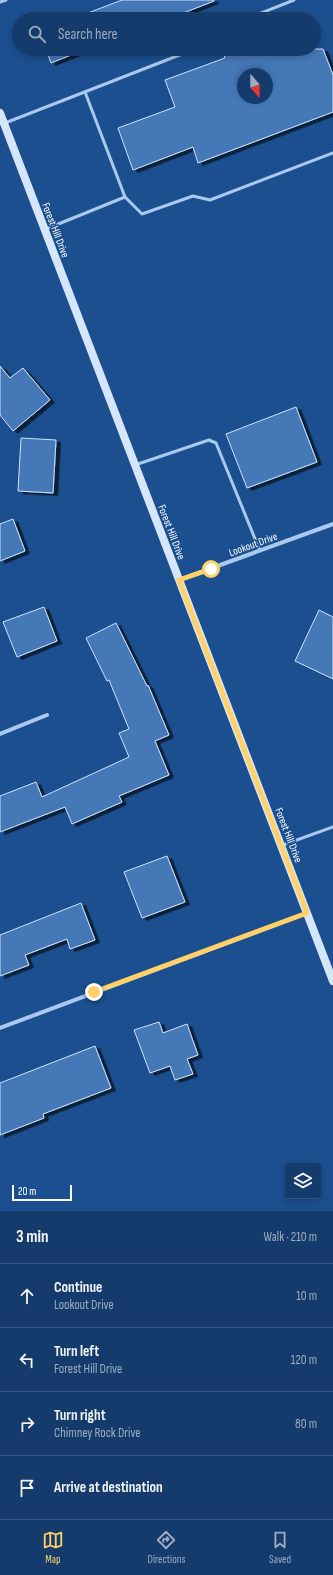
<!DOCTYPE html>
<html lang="en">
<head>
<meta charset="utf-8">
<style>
  body { margin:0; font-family:"Sofia Sans Condensed",sans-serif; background:#1d4271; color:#f1f3f6 }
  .controls { position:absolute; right:12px; bottom:12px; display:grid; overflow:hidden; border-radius:4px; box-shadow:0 2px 6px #0003 }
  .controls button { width:36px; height:36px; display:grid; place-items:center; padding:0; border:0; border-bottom:1px solid #33557e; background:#143b6b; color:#f1f3f6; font:20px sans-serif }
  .compass { position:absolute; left:237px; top:68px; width:36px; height:36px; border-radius:50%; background:#143b6b; box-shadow:0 2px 6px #0003; rotate:159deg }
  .scale { position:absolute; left:12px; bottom:10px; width:60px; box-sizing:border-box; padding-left:4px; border:2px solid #fff; border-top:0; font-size:11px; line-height:14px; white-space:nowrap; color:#fff; -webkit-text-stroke:3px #1b4f8f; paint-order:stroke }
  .stop { position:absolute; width:12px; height:12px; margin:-9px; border:3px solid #ffd166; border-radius:50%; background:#fff }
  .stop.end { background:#ffd166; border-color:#fff; box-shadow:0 1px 4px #0008 }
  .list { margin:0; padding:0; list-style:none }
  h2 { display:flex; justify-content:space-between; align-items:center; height:52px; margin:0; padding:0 16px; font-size:17px }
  h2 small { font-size:13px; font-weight:400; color:#9dadc1 }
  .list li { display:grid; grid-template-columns:26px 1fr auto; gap:12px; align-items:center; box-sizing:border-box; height:64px; padding:0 16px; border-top:1px solid #33557e }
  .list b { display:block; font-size:15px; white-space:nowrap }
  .list p { margin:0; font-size:13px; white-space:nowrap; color:#9dadc1 }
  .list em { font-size:13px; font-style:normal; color:#9dadc1 }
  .icon { flex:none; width:22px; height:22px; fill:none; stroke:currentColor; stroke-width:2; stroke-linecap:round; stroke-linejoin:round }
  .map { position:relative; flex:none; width:333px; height:1211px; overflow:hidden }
  .search { position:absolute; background:#143b6b; box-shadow:0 2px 6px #0003; left:12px; right:12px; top:12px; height:44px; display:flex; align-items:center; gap:10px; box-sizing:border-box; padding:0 14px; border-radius:22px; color:#9dadc1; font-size:15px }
  .sheet { height:308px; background:#143b6b }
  nav { display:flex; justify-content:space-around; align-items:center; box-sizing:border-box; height:56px; border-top:1px solid #33557e; background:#143b6b; font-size:11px; color:#9dadc1 }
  nav a { display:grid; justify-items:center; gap:2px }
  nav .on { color:#ffd166 }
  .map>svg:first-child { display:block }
</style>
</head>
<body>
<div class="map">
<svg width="333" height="1211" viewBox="0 0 333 1211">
  <defs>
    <filter id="shadow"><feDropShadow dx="4.5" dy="2.5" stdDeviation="0" flood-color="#0009"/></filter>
  </defs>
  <rect width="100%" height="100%" fill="#1b4f8f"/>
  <g fill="#4478b7" stroke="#cfe3fa" fill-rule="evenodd" filter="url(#shadow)">
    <path d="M 122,0 L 214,0 L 214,1 L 168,19 L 72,19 Z"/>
    <path d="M 46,49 L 86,49 L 51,63 Z"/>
    <path d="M 237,49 L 323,49 L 333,75 L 333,112 L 198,163 L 193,147 L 133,170 L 118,128 L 175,107 L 165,80 L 225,58 L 224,54 ZM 243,74 L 267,74 L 267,98 L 243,98 Z"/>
    <path d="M 0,366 L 10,378 L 23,368 L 50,400 L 13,431 L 0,415 Z"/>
    <path d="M 296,407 L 317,462 L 247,488 L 226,434 Z"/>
    <path d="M 21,438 L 56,440 L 53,493 L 18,491 Z"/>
    <path d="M 13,519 L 25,551 L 0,561 L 0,524 Z"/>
    <path d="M 44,607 L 57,641 L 17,657 L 3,622 Z"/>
    <path d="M 319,610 L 333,617 L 333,679 L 295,661 Z"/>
    <path d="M 116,623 L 147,686 L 148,685 L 169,735 L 155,741 L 169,775 L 119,796 L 122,802 L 72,824 L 65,807 L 0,832 L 0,796 L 36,782 L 42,797 L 129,757 L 119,733 L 129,729 L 109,680 L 107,681 L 86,638 Z"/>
    <path d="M 167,856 L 185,902 L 142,918 L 124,872 Z"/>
    <path d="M 81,903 L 95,940 L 70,949 L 67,939 L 25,955 L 29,965 L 0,976 L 0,935 Z"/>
    <path d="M 159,1022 L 163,1033 L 187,1024 L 198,1055 L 187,1059 L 193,1074 L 175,1080 L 170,1066 L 150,1073 L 134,1030 Z"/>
    <path d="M 95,1046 L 111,1088 L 43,1114 L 44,1118 L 0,1135 L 0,1083 Z"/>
  </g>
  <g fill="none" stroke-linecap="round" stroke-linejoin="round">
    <g stroke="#a9c9ee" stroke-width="3">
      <path d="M 0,2 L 6,0"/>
      <path d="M 246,19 L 294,0"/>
      <path d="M 85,92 L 125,197"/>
      <path d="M 5,123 L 195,49"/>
      <path d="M 46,229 L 125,197 L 142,214 L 193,196 L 210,200 L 333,153"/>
      <path d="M 135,465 L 209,440 L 216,443 L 260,551"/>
      <path d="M 283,845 L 333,827"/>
    </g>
    <g stroke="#a9c9ee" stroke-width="4">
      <path d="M 179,580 L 333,524"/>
      <path d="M 0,734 L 47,715"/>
      <path d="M 0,1028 L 307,913"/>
    </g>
    <path stroke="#d6e6fa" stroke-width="8" d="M 0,113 L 333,981"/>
  </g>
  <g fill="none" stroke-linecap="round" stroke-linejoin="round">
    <path stroke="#ffd166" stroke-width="5" d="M 94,992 L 307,913 L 179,580 L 211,569"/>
  </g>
  <g text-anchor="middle" stroke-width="3" stroke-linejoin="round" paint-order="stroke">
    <g font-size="11" fill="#fff" stroke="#1b4f8f">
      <text transform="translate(56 230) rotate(69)" y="4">Forest Hill Drive</text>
      <text transform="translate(172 532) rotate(69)" y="4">Forest Hill Drive</text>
      <text transform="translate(253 544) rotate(-20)" y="4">Lookout Drive</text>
      <text transform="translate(289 835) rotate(69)" y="4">Forest Hill Drive</text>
    </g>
  </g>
</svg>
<div class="controls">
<button><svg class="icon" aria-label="layers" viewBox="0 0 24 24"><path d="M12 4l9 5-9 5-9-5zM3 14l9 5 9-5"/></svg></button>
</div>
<svg class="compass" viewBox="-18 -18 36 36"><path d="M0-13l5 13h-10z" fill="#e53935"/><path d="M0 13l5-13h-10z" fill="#9dadc1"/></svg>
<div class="scale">20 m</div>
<div class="stop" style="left:211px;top:569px"></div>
<div class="stop end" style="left:94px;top:992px"></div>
<div class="search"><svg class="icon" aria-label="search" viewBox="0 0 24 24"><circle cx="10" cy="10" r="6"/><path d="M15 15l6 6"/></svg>Search here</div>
</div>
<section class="sheet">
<h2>3 min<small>Walk · 210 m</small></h2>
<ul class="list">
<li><svg class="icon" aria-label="ahead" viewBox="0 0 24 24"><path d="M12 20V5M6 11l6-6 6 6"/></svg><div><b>Continue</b><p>Lookout Drive</p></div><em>10 m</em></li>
<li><svg class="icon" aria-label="left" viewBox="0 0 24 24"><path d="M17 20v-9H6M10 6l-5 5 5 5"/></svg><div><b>Turn left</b><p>Forest Hill Drive</p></div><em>120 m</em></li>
<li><svg class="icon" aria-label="right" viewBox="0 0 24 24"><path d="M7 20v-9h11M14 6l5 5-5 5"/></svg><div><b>Turn right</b><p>Chimney Rock Drive</p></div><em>80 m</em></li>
<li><svg class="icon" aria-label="arrive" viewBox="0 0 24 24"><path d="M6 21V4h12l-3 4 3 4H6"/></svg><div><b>Arrive at destination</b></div></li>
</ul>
</section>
<nav>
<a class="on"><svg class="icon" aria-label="map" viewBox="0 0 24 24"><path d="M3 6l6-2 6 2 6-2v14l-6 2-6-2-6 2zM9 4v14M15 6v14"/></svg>Map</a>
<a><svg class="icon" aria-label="directions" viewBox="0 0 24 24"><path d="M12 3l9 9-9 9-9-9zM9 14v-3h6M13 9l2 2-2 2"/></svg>Directions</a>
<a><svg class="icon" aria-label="saved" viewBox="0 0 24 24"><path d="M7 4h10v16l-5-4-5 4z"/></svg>Saved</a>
</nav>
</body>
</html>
